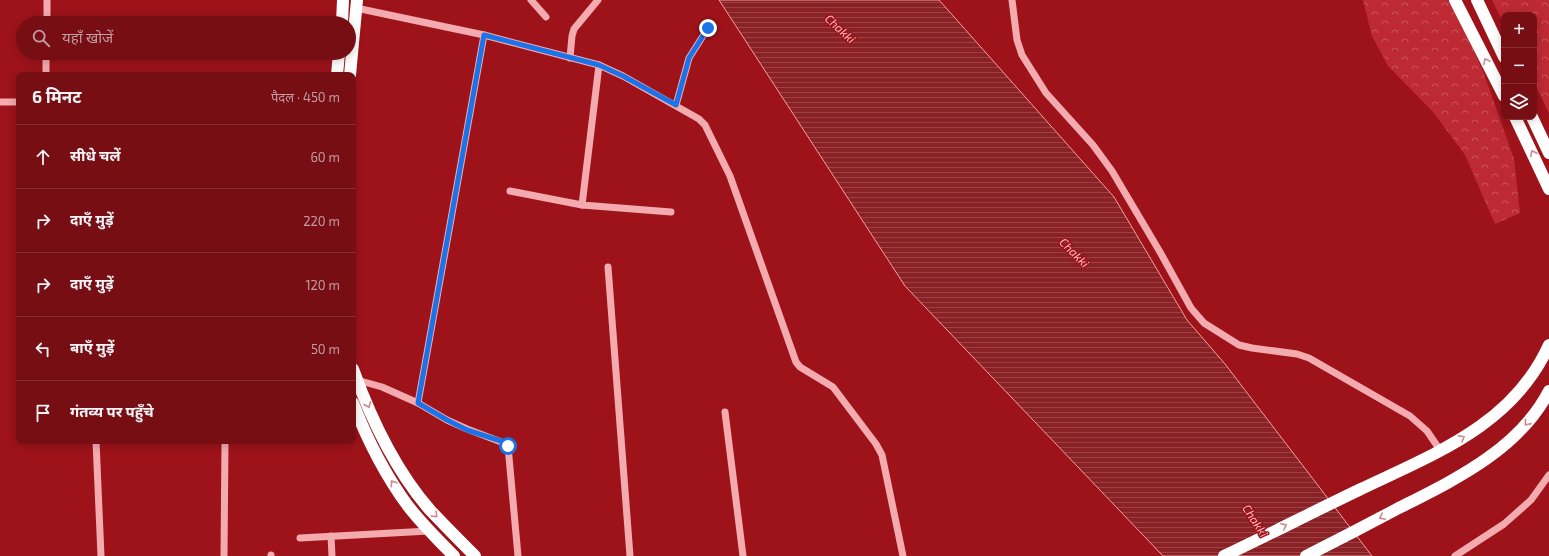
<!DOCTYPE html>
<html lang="hi">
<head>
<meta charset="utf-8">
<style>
  body { margin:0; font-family:"Exo 2","Noto Sans Devanagari",sans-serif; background:#7b171d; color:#f1f3f6 }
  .controls { position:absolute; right:12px; top:12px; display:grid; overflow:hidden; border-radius:8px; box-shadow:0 2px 10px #0003 }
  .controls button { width:36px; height:36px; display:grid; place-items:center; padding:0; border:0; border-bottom:1px solid #872e34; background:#760e14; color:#f1f3f6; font:20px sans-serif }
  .stop { position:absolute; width:12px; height:12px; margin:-9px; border:3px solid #1a73e8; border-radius:50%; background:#fff }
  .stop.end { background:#1a73e8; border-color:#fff; box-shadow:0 1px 4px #0008 }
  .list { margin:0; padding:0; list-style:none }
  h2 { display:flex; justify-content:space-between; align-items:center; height:52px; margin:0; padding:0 16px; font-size:17px }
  h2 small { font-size:13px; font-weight:400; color:#c29ca0 }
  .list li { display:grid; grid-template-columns:26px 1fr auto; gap:12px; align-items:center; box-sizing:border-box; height:64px; padding:0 16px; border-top:1px solid #872e34 }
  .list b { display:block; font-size:15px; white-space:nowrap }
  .list em { font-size:13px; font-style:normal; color:#c29ca0 }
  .icon { flex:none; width:22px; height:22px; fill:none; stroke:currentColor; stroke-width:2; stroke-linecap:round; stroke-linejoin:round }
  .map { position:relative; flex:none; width:1549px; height:556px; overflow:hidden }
  .search { position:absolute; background:#760e14; box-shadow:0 2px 10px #0003; left:16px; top:16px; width:340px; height:44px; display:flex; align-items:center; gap:10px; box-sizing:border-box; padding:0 14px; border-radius:22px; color:#c29ca0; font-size:15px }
  .panel { position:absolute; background:#760e14; box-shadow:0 2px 10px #0003; left:16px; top:72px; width:340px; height:372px; border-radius:8px }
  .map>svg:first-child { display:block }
</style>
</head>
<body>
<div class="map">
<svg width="1549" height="556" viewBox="0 0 1549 556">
  <defs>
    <pattern id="forest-crowns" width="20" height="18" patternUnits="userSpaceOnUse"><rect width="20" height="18" fill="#be2a33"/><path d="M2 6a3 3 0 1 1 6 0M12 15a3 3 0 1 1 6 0" fill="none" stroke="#cb555c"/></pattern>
    <pattern id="water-rules" width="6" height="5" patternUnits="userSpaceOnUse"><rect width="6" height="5" fill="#8a2125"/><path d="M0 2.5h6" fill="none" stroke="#9c4246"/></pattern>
  </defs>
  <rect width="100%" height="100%" fill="#9e131a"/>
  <g fill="url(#forest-crowns)">
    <path d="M 1363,0 L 1450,0 L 1454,7 L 1483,71 L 1514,159 L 1520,213 L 1495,224 L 1465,155 L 1434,113 L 1388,66 L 1372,36 Z"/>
    <path d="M 1492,0 L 1549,0 L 1549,113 L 1534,83 L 1534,15 L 1504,15 L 1504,24 Z"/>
  </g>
  <path fill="url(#water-rules)" stroke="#f79da4" d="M 719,0 L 939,0 L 1114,197 L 1187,320 L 1225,364 L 1372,556 L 1163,556 L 905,286 Z"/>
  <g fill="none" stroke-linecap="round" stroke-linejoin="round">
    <g stroke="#f4abaf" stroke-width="7">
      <path d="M 531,0 L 546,17"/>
      <path d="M 1012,0 L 1017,40 L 1022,55 L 1046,93 L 1093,145 L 1112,171 L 1160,252 L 1191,308 L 1204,323 L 1239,345 L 1252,348 L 1297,354 L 1309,358 L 1410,416 L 1427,431 L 1440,450"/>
      <path d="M 356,8 L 484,35 L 599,65 L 623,76 L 699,119 L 705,125 L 730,176 L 796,362 L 800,367 L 833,387 L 876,444 L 882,455 L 903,556"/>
      <path d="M 47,23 L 47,0"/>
      <path d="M 570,58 L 572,36 L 574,29 L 598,0"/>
      <path d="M 599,65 L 582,205 L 671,212"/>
      <path d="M 46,75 L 46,53"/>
      <path d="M 0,102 L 19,102"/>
      <path d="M 676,105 L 689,58 L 708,28"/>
      <path d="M 510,191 L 582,205"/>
      <path d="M 608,267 L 630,556"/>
      <path d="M 357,380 L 382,387 L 418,403 L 447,420 L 467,429 L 504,443 L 508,446 L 518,556"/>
      <path d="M 418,403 L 484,35"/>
      <path d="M 725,412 L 743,556"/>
      <path d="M 96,441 L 101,556"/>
      <path d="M 331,536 L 332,556"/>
      <path d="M 300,538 L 429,531"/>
      <path d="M 271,555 L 271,556"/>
      <path d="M 224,556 L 225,441"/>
      <path d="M 1455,556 L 1504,524 L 1531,500 L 1549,475"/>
    </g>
    <g stroke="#fff" stroke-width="12">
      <path d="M 1455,0 L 1504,96"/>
      <path d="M 1477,0 L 1504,57"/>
      <path d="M 342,23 L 343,0"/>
      <path d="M 337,75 L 339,53"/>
      <path d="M 350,75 L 357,0"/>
      <path d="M 1515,117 L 1549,189"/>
      <path d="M 1532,117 L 1549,153"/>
      <path d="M 353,369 C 371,419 395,470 430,510 C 445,526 460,541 475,556"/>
      <path d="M 353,403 C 367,439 385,475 408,506 C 422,524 438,540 454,556"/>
      <path d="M 1224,556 C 1270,534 1315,511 1361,489 C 1434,454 1513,425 1549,345"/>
      <path d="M 1306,556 C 1336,541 1365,526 1395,510 C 1452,481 1518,451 1549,391"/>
    </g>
  </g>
  <defs><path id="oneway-chevron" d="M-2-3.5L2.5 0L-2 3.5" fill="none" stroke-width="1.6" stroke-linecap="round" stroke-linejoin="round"/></defs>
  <g stroke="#ce898c">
    <use href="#oneway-chevron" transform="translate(1486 61) rotate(-117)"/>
    <use href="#oneway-chevron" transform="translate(1533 153) rotate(-116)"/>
    <use href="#oneway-chevron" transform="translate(368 405) rotate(67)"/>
    <use href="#oneway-chevron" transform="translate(1527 423) rotate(129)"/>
    <use href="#oneway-chevron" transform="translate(1462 438) rotate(-29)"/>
    <use href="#oneway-chevron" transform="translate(393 483) rotate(-123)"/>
    <use href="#oneway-chevron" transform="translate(435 515) rotate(46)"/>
    <use href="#oneway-chevron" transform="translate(1382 517) rotate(153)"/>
    <use href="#oneway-chevron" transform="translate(1284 526) rotate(-26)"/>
  </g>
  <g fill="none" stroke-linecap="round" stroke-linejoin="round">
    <path stroke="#1a73e8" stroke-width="5" d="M 508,446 L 504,442 L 467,430 L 447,420 L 418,403 L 484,35 L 599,65 L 623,76 L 676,105 L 689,58 L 708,28"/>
  </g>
  <g text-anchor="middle" stroke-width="3" stroke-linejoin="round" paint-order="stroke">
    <g font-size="12" font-style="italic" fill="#fab8bc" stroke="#9e131a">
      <text transform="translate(840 29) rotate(43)" y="4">Chakki</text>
      <text transform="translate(1074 253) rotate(45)" y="4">Chakki</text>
      <text transform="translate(1255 521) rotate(57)" y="4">Chakki</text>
    </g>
  </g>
</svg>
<div class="controls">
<button>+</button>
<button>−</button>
<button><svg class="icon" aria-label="layers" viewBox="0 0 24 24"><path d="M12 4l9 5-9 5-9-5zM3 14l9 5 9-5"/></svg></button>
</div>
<div class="stop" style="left:508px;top:446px"></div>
<div class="stop end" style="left:708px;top:28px"></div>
<div class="search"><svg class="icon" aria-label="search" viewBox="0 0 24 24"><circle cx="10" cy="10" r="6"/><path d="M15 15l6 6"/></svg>यहाँ खोजें</div>
<section class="panel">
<h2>6 मिनट<small>पैदल · 450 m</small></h2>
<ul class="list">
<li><svg class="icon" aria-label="ahead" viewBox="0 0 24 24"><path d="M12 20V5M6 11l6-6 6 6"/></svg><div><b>सीधे चलें</b></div><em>60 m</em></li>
<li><svg class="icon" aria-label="right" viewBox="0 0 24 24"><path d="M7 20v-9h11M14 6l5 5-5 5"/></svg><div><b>दाएँ मुड़ें</b></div><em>220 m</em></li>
<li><svg class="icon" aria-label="right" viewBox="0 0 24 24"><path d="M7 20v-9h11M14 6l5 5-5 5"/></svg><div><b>दाएँ मुड़ें</b></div><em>120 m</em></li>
<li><svg class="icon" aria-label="left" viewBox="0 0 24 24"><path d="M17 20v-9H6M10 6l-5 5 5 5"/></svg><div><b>बाएँ मुड़ें</b></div><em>50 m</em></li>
<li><svg class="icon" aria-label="arrive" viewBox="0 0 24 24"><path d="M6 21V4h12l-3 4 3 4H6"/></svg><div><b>गंतव्य पर पहुँचे</b></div></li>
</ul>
</section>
</div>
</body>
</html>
